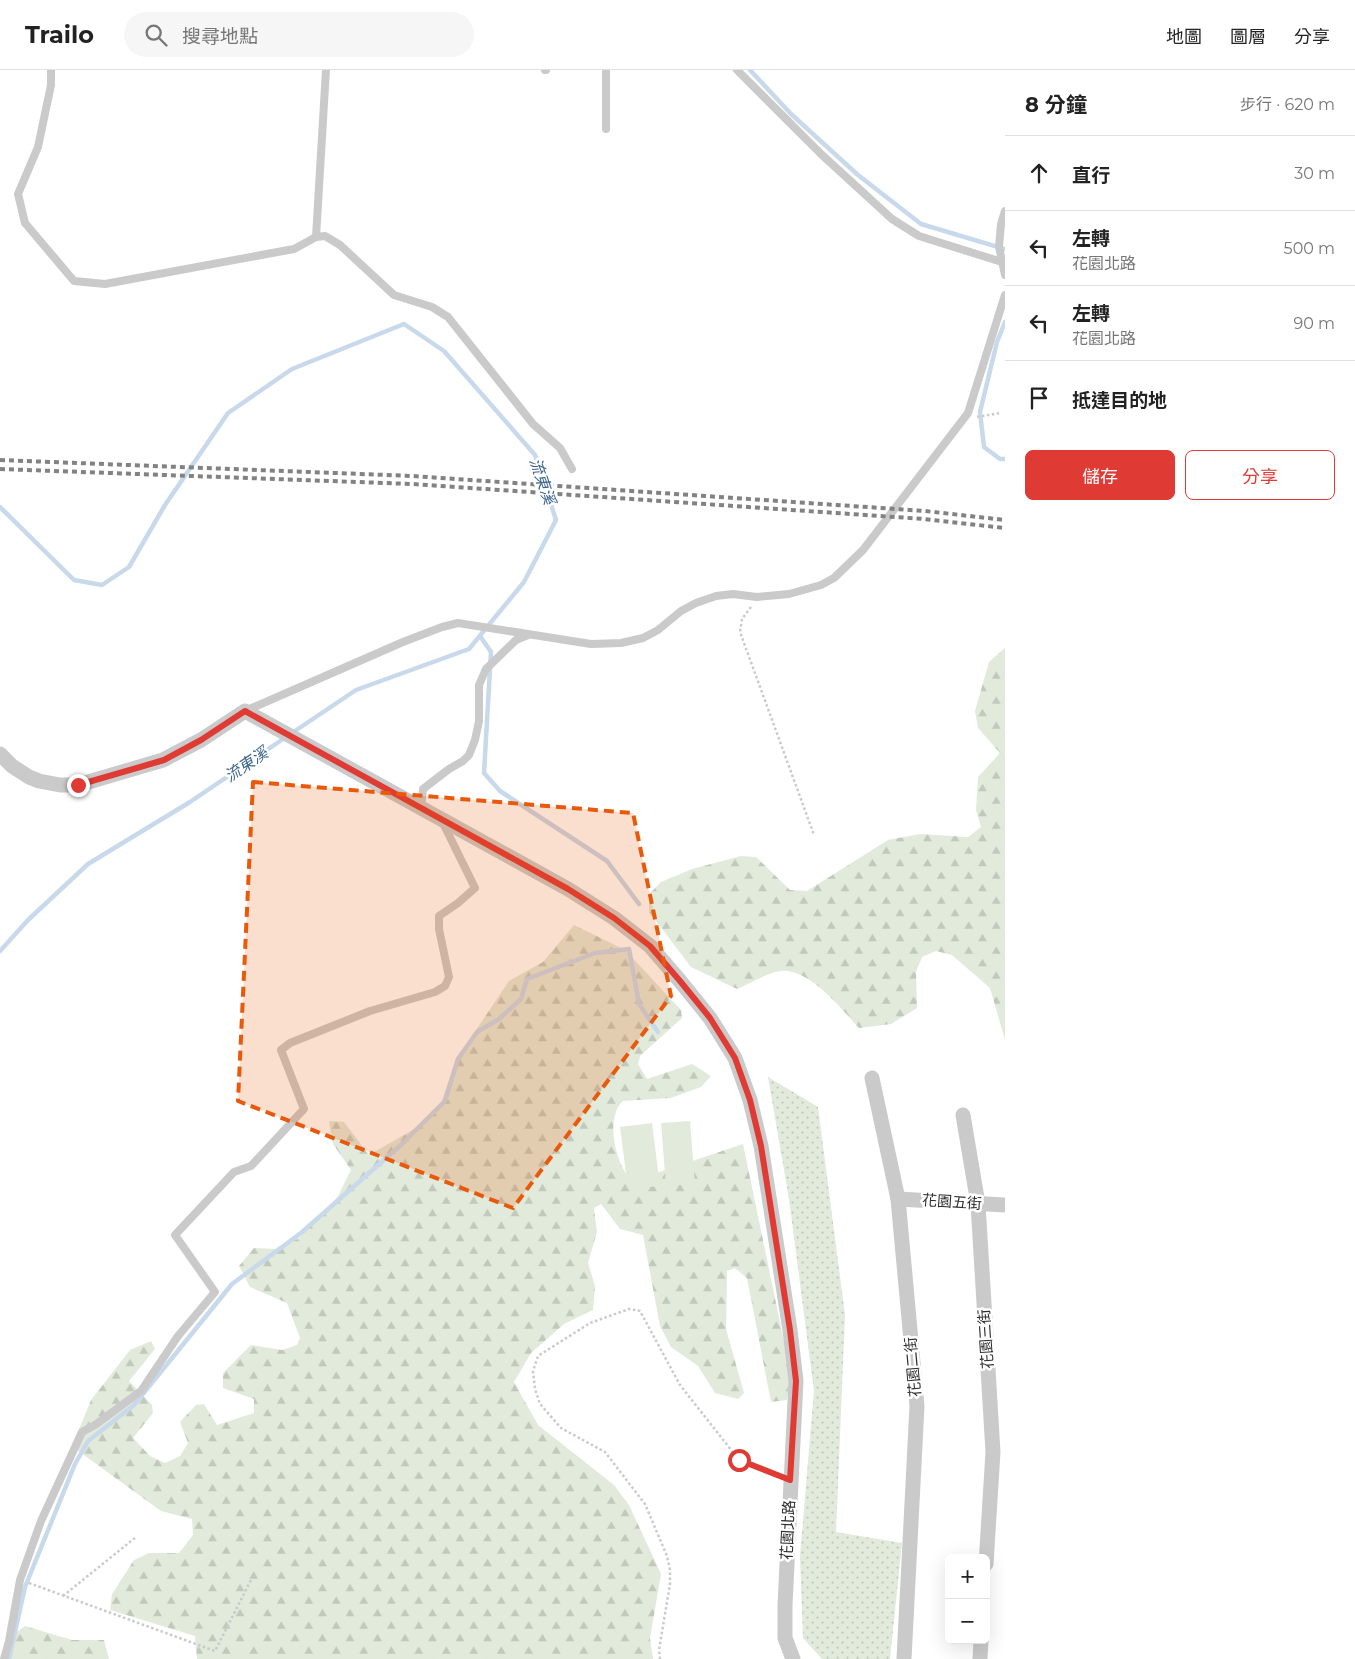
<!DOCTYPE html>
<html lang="zh-TW">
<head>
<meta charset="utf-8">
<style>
  body { margin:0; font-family:Montserrat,"Noto Sans TC",sans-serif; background:#f6f6f6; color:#222 }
  .controls { position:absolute; right:15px; bottom:15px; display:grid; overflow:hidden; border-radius:8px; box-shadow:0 5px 20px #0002 }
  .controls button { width:45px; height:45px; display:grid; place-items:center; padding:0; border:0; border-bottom:1px solid #e0e0e0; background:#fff; color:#222; font:25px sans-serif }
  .stop { position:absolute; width:15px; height:15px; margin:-11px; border:4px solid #df3a34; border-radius:50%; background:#fff }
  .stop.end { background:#df3a34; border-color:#fff; box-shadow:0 1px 5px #0008 }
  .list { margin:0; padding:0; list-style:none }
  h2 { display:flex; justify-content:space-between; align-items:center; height:65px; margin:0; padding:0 20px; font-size:21px }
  h2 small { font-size:16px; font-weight:400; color:#767676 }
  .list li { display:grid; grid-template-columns:32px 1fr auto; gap:15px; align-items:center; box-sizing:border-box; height:75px; padding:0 20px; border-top:1px solid #e0e0e0 }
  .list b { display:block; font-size:19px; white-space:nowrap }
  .list p { margin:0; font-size:16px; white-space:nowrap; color:#767676 }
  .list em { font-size:16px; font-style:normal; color:#767676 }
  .actions { display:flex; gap:10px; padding:15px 20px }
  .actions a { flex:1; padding:11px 0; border:1px solid #df3a34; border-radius:8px; text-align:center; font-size:18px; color:#df3a34 }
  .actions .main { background:#df3a34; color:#fff }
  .icon { flex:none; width:28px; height:28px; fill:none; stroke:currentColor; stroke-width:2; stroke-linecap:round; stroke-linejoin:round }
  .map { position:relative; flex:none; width:1005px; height:1589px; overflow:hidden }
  header { display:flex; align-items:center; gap:30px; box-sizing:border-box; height:70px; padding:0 25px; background:#fff; border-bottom:1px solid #e0e0e0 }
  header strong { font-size:24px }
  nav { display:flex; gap:28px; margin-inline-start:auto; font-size:18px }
  .search { width:350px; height:45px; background:#f6f6f6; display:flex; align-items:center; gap:12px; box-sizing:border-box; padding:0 18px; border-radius:28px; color:#767676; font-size:19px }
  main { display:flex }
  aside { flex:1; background:#fff }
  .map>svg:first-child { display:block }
</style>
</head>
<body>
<header>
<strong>Trailo</strong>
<div class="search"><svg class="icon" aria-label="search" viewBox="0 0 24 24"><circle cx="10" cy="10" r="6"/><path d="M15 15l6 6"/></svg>搜尋地點</div>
<nav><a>地圖</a><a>圖層</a><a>分享</a></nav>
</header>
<main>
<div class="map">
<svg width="1005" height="1589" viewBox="0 0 1005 1589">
  <defs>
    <pattern id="grass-dots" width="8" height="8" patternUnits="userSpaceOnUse" patternTransform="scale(1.25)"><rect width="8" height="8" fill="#e1eadb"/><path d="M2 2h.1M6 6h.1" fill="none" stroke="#c1c9bc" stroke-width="1.8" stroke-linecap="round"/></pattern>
    <pattern id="forest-firs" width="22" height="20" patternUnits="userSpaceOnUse" patternTransform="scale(1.25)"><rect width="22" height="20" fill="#e1eadb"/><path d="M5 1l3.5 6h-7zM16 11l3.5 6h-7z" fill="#c1c9bc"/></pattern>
  </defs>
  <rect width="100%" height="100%" fill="#fff"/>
  <path fill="url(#grass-dots)" d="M 768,1007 L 818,1037 L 845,1245 L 836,1462 L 902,1473 L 890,1589 L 822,1589 L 803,1568 L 800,1486 L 814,1321 L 789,1129 Z"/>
  <g fill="url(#forest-firs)">
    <path d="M 1005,578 L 1005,970 L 990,918 L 952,885 L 936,881 L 922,887 L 916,902 L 917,938 L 891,954 L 859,958 C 840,938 810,898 780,901 C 769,902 747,915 737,919 L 691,897 L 649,842 L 649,824 L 661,812 L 692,799 L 741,786 L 756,787 L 790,820 L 807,821 L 888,770 L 920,764 L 968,767 L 981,757 L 976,740 L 978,707 L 1000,683 L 978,658 L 975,641 L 989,592 Z"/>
    <path d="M 574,855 L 625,880 L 681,940 L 682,948 L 640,986 L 638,994 L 647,1009 L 692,994 L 711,1006 L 701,1017 L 671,1028 L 623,1031 C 605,1048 615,1090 629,1108 L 645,1107 L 743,1074 L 791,1305 L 787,1330 L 771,1332 L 747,1208 L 735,1198 L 727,1201 L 726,1259 L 744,1323 L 738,1329 L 715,1323 L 698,1296 L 671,1277 L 660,1256 L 643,1165 L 620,1159 L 601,1134 L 594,1138 L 597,1162 L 588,1193 L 595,1216 L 593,1240 L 564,1254 L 531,1283 L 514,1312 L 538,1355 L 614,1415 L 629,1435 L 661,1504 L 650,1568 L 653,1589 L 197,1589 L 195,1566 L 110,1540 L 112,1524 L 134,1490 L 149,1483 L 179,1483 L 193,1465 L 192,1449 L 161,1441 L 77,1380 L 73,1374 L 91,1330 L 130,1280 L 151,1271 L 155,1279 L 129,1311 L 152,1335 L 153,1343 L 133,1368 L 150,1386 L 165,1393 L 180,1386 L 188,1373 L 180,1352 L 196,1335 L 204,1334 L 217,1355 L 254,1343 L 254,1329 L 223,1318 L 223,1303 L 251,1275 L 282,1280 L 297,1275 L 300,1268 L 287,1233 L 250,1217 L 239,1196 L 254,1178 L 278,1179 L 299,1168 L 337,1128 L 351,1100 L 333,1074 L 329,1051 L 344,1052 L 369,1085 L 416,1058 L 440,1036 L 456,990 L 509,911 L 543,892 Z"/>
    <path d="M 25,1556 L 72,1570 L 104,1570 L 109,1589 L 7,1589 L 13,1565 Z"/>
  </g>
  <g fill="#e1eadb">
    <path d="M 690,1051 L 695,1114 L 666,1116 L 661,1053 Z"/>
    <path d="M 652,1053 L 660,1116 L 628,1119 L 620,1057 Z"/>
  </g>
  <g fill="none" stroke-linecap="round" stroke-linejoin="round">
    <g stroke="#c7d9ea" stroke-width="4.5">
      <path d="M 750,0 L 791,44 L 858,105 L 921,154 L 1005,179"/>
      <path d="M 1005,252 L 997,272 L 980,342 L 984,377 L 1000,389 L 1005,389"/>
      <path d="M 0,437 L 74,510 L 102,515 L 129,497 L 165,435 L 228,343 L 292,299 L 404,254 L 444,281 L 535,385 L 556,450 L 524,512 L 469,579 L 356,620 L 292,663"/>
      <path d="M 480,566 L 491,582 L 484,703 L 500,721 L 607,791 L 639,834"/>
      <path d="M 0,881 L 28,850 L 88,794 L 190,732 L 286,667"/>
      <path d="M 9,1589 L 25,1517 L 75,1394 L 88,1371 L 134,1335 L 232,1214 L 301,1163 L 402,1074 L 445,1031 L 458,989 L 477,962 L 499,949 L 521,929 L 527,909 L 595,883 L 629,879 L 639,934 L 658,962"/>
    </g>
    <g stroke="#cacaca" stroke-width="2.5" stroke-dasharray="2.5 2.5" stroke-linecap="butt">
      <path d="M 977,347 L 1000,343"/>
      <path d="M 751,537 L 742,549 L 740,562 L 814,765"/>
      <path d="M 29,1513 L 215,1581 L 252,1508"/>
      <path d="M 63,1526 L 136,1467"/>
      <path d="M 660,1589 L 659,1580 L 670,1514 L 670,1500 L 667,1486 L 645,1434 L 605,1382 L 561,1358 L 540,1334 L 535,1319 L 533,1301 L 538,1286 L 590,1253 L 629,1239 L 640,1241 L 680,1315 L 739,1390 L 778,1405"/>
    </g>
    <g stroke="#cacaca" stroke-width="8">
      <path d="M 51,0 L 51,15 L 38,77 L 18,124 L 25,153 L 74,211 L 105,214 L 294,179 L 316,167 L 325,166 L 340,175 L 394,225 L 432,237 L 448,247 L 533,354 L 560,378 L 572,399"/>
      <path d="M 545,0 L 546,0"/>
      <path d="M 737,0 L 821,84 L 892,149 L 919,166 L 1005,193"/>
      <path d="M 606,59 L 606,0"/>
      <path d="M 1005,141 L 1001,154 L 999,177 L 1005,205"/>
      <path d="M 316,167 L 326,0"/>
      <path d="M 245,641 L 403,572 L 442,557 L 458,553 L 591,574 L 621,573 L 643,568 L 658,560 L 681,541 L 696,533 L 716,526 L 733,524 L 757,527 L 789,524 L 821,515 L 834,508 L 863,480 L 968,343 L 1005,225"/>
      <path d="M 421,738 L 423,719 L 449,699 L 463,691 L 469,685 L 475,670 L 479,651 L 479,615 L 486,599 L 516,570 L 528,565"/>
      <path d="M 4,1589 L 9,1571 L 20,1510 L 41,1451 L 82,1362 L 95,1355 L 141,1321 L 178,1266 L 215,1222 L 175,1165 L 234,1102 L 251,1096 L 304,1039 L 281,980 L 290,973 L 370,941 L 435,922 L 445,916 L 449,907 L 439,859 L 439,846 L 458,833 L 475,818 L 442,751"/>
    </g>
    <g stroke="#cacaca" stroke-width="15">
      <path d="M 0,684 L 12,696 L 29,707 L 39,711 L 60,715 L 78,715 L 163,690 L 201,670 L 245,641 L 568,819 L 614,848 L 650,876 L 680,911 L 710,948 L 735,988 L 750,1030 L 761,1076 L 790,1260 L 796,1311 L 785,1535 L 785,1568 L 793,1589"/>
      <path d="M 872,1008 L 898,1129 L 917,1336 L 904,1589"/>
      <path d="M 963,1045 L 978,1134 L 993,1382 L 986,1494"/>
      <path d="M 898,1129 L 1005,1135"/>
      <path d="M 980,1589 L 981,1570"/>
    </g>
    <g stroke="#828282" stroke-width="4" stroke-dasharray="5 4" stroke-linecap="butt">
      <path d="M 0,390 L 412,406 L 925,441 L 1005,450"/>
      <path d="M 0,399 L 412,414 L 924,449 L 1005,458"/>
    </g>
  </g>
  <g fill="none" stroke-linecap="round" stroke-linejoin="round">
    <path stroke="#df3a34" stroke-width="6" d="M 78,715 L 164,690 L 201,670 L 245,641 L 568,819 L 614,848 L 650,876 L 680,911 L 710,948 L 735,988 L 750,1030 L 761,1076 L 790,1260 L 796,1311 L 790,1410 L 739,1390"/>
  </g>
  <path fill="#e8590c" fill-opacity="0.2" stroke="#e8590c" stroke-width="4" stroke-dasharray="10 6" stroke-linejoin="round" d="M 253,712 L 633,743 L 671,926 L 513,1138 L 238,1031 Z"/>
  <g text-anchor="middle" stroke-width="5" stroke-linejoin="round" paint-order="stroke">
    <g font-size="15" fill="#2d2d2d" stroke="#fff">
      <text transform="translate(952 1132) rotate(4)" y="5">花園五街</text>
      <text transform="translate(986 1269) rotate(-94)" y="5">花園三街</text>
      <text transform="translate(913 1297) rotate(-95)" y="5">花園二街</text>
      <text transform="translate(788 1460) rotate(-87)" y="5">花園北路</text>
    </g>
    <g font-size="16" font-style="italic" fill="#3e658c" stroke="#fff">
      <text transform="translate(543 411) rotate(71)" y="6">流東溪</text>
      <text transform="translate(246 694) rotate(-34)" y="6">流東溪</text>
    </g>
  </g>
</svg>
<div class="controls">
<button>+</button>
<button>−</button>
</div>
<div class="stop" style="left:739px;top:1390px"></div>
<div class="stop end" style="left:78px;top:715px"></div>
</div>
<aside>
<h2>8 分鐘<small>步行 · 620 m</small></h2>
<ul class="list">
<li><svg class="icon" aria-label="ahead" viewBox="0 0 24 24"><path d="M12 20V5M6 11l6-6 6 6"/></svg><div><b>直行</b></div><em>30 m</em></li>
<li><svg class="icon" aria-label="left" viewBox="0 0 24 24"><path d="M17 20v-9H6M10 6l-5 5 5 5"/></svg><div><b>左轉</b><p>花園北路</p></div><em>500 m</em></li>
<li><svg class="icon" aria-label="left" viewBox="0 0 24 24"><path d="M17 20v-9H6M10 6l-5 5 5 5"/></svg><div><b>左轉</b><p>花園北路</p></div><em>90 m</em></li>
<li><svg class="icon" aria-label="arrive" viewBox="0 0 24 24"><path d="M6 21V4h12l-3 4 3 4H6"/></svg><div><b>抵達目的地</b></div></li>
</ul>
<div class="actions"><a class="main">儲存</a><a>分享</a></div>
</aside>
</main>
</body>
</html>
